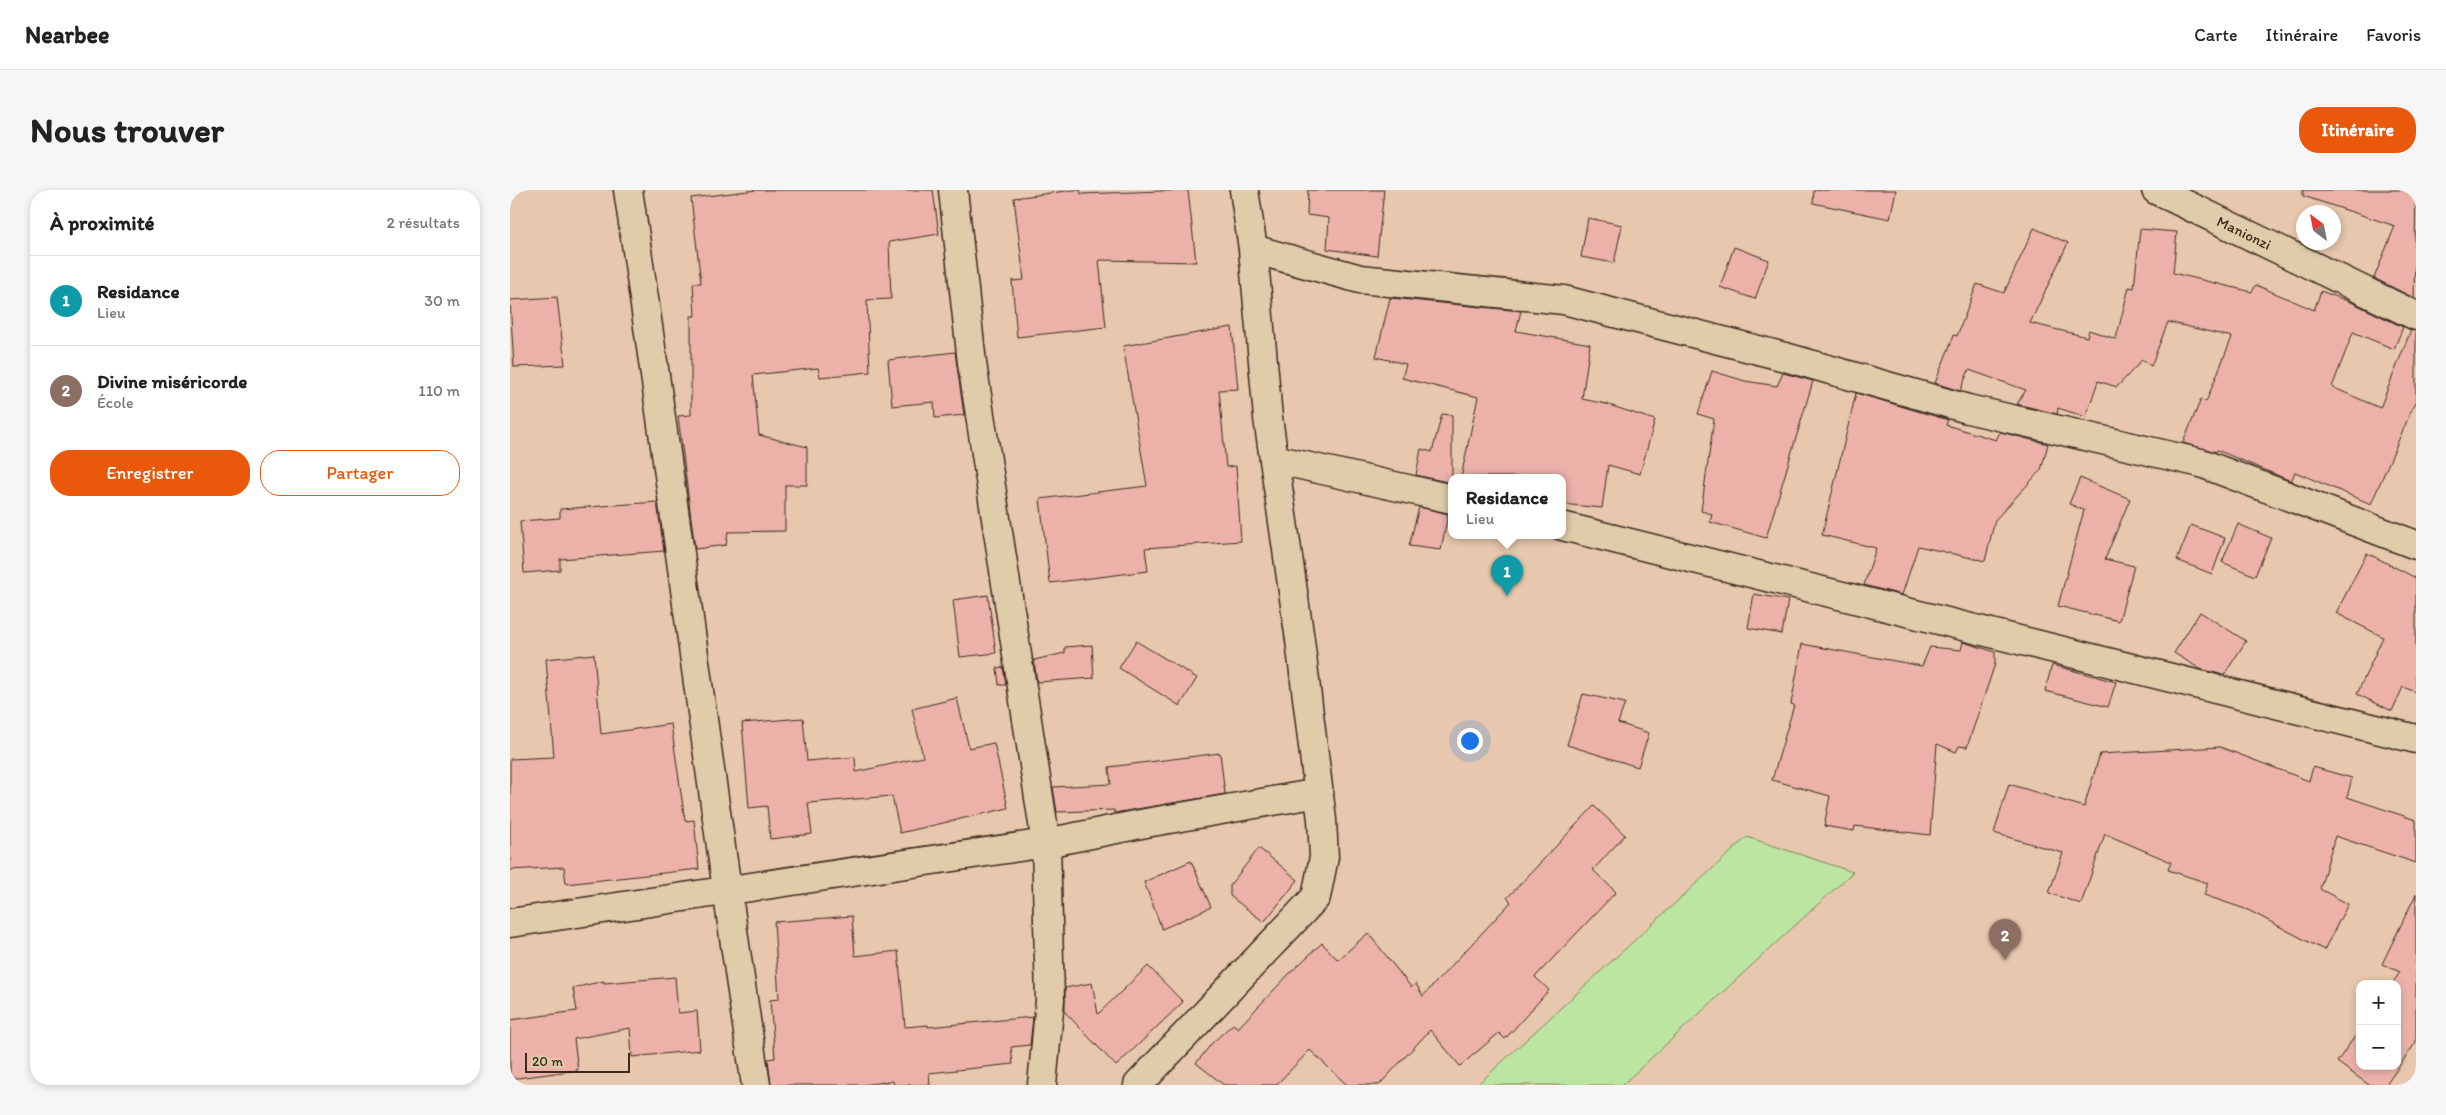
<!DOCTYPE html>
<html lang="fr">
<head>
<meta charset="utf-8">
<style>
  body { margin:0; font-family:Itim,sans-serif; background:#f6f6f6; color:#222 }
  .controls { position:absolute; right:15px; bottom:15px; display:grid; overflow:hidden; border-radius:10px; box-shadow:0 2px 8px #0003 }
  .controls button { width:45px; height:45px; display:grid; place-items:center; padding:0; border:0; border-bottom:1px solid #e0e0e0; background:#fff; color:#222; font:25px sans-serif }
  .compass { position:absolute; left:1786px; top:15px; width:45px; height:45px; border-radius:50%; background:#fff; box-shadow:0 2px 8px #0003; rotate:328deg }
  .scale { position:absolute; left:15px; bottom:12px; width:105px; box-sizing:border-box; padding-left:5px; border:2px solid #3b2a1e; border-top:0; font-size:14px; line-height:18px; white-space:nowrap; color:#3b2a1e; -webkit-text-stroke:4px #e0ccab; paint-order:stroke }
  .you { position:absolute; left:959px; top:550px; width:18px; height:18px; margin:-12px; border:4px solid #fff; border-radius:50%; background:#1a73e8; box-shadow:0 0 0 8px #1a73e833 }
  .badge { display:grid; place-items:center; width:32px; height:32px; border-radius:50%; background:#ea580c; color:#fff; font-size:16px; font-weight:700 }
  .pin { position:absolute; translate:-50% -41px; filter:drop-shadow(0 1px 2px #0008) }
  .pin::after { content:''; position:absolute; top:26px; width:18px; height:15px; background:inherit; clip-path:polygon(0 0,100% 0,50% 100%) }
  .popup { position:absolute; left:938px; top:284px; width:118px; height:65px; box-sizing:border-box; display:grid; place-content:center; border-radius:10px; background:#fff; filter:drop-shadow(0 1px 4px #0005); font-size:16px; white-space:nowrap; color:#767676 }
  .popup b { font-size:19px; color:#222 }
  .popup::after { content:''; position:absolute; left:50%; top:100%; margin-left:-10px; border:10px solid transparent; border-top-color:#fff }
  .list { margin:0; padding:0; list-style:none }
  h2 { display:flex; justify-content:space-between; align-items:center; height:65px; margin:0; padding:0 20px; font-size:21px }
  h2 small { font-size:16px; font-weight:400; color:#767676 }
  .list li { display:grid; grid-template-columns:32px 1fr auto; gap:15px; align-items:center; box-sizing:border-box; height:90px; padding:0 20px; border-top:1px solid #e0e0e0 }
  .list b { display:block; font-size:19px; white-space:nowrap }
  .list p { margin:0; font-size:16px; white-space:nowrap; color:#767676 }
  .list em { font-size:16px; font-style:normal; color:#767676 }
  .actions { display:flex; gap:10px; padding:15px 20px }
  .actions a { flex:1; padding:11px 0; border:1px solid #ea580c; border-radius:20px; text-align:center; font-size:18px; color:#ea580c }
  .actions .main { background:#ea580c; color:#fff }
  .map { position:relative; flex:none; width:1906px; height:895px; overflow:hidden; border-radius:20px }
  header { display:flex; align-items:center; gap:30px; box-sizing:border-box; height:70px; padding:0 25px; background:#fff; border-bottom:1px solid #e0e0e0 }
  header strong { font-size:24px }
  nav { display:flex; gap:28px; margin-inline-start:auto; font-size:18px }
  .intro { display:flex; align-items:center; justify-content:space-between; box-sizing:border-box; height:120px; padding:0 30px }
  h1 { margin:0; font-size:35px }
  .button { padding:12px 22px; border-radius:20px; background:#ea580c; color:#fff; font-size:18px; font-weight:700 }
  main { display:flex; gap:30px; padding:0 30px }
  aside { flex:1; background:#fff; border-radius:20px; box-shadow:0 2px 8px #0003 }
  .map>svg:first-child { display:block }
</style>
</head>
<body>
<header>
<strong>Nearbee</strong>
<nav><a>Carte</a><a>Itinéraire</a><a>Favoris</a></nav>
</header>
<div class="intro"><h1>Nous trouver</h1><a class="button">Itinéraire</a></div>
<main>
<aside>
<h2>À proximité<small>2 résultats</small></h2>
<ul class="list">
<li><span class="badge" style="background:#0f9aa8">1</span><div><b>Residance</b><p>Lieu</p></div><em>30 m</em></li>
<li><span class="badge" style="background:#8d6e63">2</span><div><b>Divine miséricorde</b><p>École</p></div><em>110 m</em></li>
</ul>
<div class="actions"><a class="main">Enregistrer</a><a>Partager</a></div>
</aside>
<div class="map">
<svg width="1906" height="895" viewBox="0 0 1906 895">
  <rect width="100%" height="100%" fill="#e7c7ad"/>
  <filter id="ink" filterUnits="userSpaceOnUse"><feTurbulence type="fractalNoise" baseFrequency=".02" numOctaves="2"/><feDisplacementMap in="SourceGraphic" scale="10" xChannelSelector="R" yChannelSelector="G"/><feConvolveMatrix kernelMatrix="1 2 1 2 8 2 1 2 1" color-interpolation-filters="sRGB"/></filter>
  <g filter="url(#ink)">
    <path fill="#bce5a1" stroke="#7c8860" d="M 1237,647 L 1343,682 L 1112,895 L 967,895 Z"/>
    <g fill="#ecb2aa" stroke="#3b2a1e">
      <path d="M 246,0 L 423,0 L 429,44 L 379,52 L 381,109 L 357,110 L 360,182 L 310,187 L 308,178 L 243,185 L 249,245 L 297,257 L 297,295 L 275,295 L 275,341 L 218,342 L 216,355 L 185,359 L 168,226 L 181,225 L 181,126 L 185,126 L 183,93 L 191,93 L 181,8 Z"/>
      <path d="M 563,0 L 570,0 L 571,4 L 678,0 L 686,72 L 589,70 L 596,137 L 507,147 L 502,91 L 514,90 L 504,8 Z"/>
      <path d="M 798,0 L 874,0 L 867,66 L 817,59 L 819,28 L 797,25 Z"/>
      <path d="M 1304,0 L 1386,0 L 1380,29 L 1303,13 Z"/>
      <path d="M 1793,0 L 1906,0 L 1904,108 L 1864,88 L 1885,36 L 1793,6 Z"/>
      <path d="M 1078,28 L 1112,35 L 1104,73 L 1071,67 Z"/>
      <path d="M 1524,38 L 1558,53 L 1520,133 L 1577,147 L 1579,140 L 1606,149 L 1619,97 L 1624,98 L 1630,39 L 1667,42 L 1663,83 L 1742,102 L 1746,95 L 1804,120 L 1811,101 L 1843,113 L 1893,137 L 1884,159 L 1843,142 L 1822,197 L 1870,218 L 1901,140 L 1906,141 L 1906,210 L 1861,314 L 1785,282 L 1781,291 L 1707,260 L 1706,262 L 1673,253 L 1691,209 L 1696,212 L 1722,147 L 1658,132 L 1641,176 L 1632,170 L 1607,197 L 1588,191 L 1576,227 L 1548,218 L 1547,224 L 1507,214 L 1516,200 L 1459,180 L 1450,201 L 1425,193 L 1444,145 L 1447,146 L 1467,94 L 1494,103 Z"/>
      <path d="M 1224,57 L 1259,70 L 1245,109 L 1210,97 Z"/>
      <path d="M 47,107 L 55,175 L 4,177 L 0,110 Z"/>
      <path d="M 880,108 L 1011,121 L 1006,141 L 1080,154 L 1072,209 L 1096,214 L 1145,230 L 1130,284 L 1098,275 L 1092,318 L 1052,314 L 1052,287 L 951,287 L 968,207 L 892,188 L 896,174 L 866,167 Z"/>
      <path d="M 722,137 L 728,199 L 709,200 L 716,277 L 726,276 L 731,351 L 635,358 L 638,381 L 540,393 L 530,309 L 637,296 L 613,156 Z"/>
      <path d="M 445,162 L 454,225 L 425,228 L 424,212 L 382,216 L 378,170 Z"/>
      <path d="M 1202,181 L 1235,191 L 1267,196 L 1273,183 L 1303,191 L 1256,348 L 1200,332 L 1202,324 L 1191,321 L 1204,229 L 1188,224 Z"/>
      <path d="M 1346,203 L 1438,230 L 1436,235 L 1486,250 L 1490,242 L 1538,254 L 1531,280 L 1485,330 L 1475,371 L 1408,356 L 1392,405 L 1354,395 L 1366,358 L 1312,345 Z"/>
      <path d="M 932,224 L 942,225 L 942,293 L 906,285 L 911,259 L 922,262 Z"/>
      <path d="M 1570,288 L 1620,309 L 1595,369 L 1624,376 L 1609,431 L 1548,416 L 1574,320 L 1559,314 Z"/>
      <path d="M 147,312 L 154,361 L 50,369 L 50,380 L 14,383 L 10,331 L 50,328 L 50,319 Z"/>
      <path d="M 909,317 L 938,324 L 931,360 L 899,356 Z"/>
      <path d="M 1728,334 L 1761,348 L 1745,386 L 1712,372 Z"/>
      <path d="M 1681,335 L 1715,348 L 1702,384 L 1667,370 Z"/>
      <path d="M 1857,363 L 1906,388 L 1906,502 L 1893,497 L 1882,521 L 1847,504 L 1873,447 L 1826,423 Z"/>
      <path d="M 1244,404 L 1278,410 L 1272,444 L 1238,438 Z"/>
      <path d="M 478,405 L 486,463 L 450,467 L 443,410 Z"/>
      <path d="M 1690,422 L 1736,451 L 1714,485 L 1690,479 L 1664,463 Z"/>
      <path d="M 626,451 L 687,488 L 670,516 L 609,478 Z"/>
      <path d="M 1453,452 L 1485,462 L 1485,474 L 1457,557 L 1449,556 L 1446,562 L 1427,554 L 1420,645 L 1345,636 L 1344,641 L 1314,636 L 1320,606 L 1262,590 L 1284,515 L 1281,514 L 1292,454 L 1412,476 L 1420,457 L 1451,460 Z"/>
      <path d="M 582,455 L 584,488 L 527,492 L 524,470 L 555,463 L 555,457 Z"/>
      <path d="M 84,464 L 91,544 L 161,534 L 175,631 L 184,630 L 189,679 L 56,694 L 54,677 L 0,680 L 0,569 L 44,567 L 36,469 Z"/>
      <path d="M 1542,475 L 1606,492 L 1598,517 L 1535,501 Z"/>
      <path d="M 493,477 L 496,495 L 489,495 L 487,478 Z"/>
      <path d="M 1073,504 L 1115,513 L 1108,533 L 1139,543 L 1128,577 L 1057,555 Z"/>
      <path d="M 447,508 L 459,558 L 484,553 L 498,618 L 390,643 L 382,606 L 298,613 L 302,644 L 260,649 L 257,616 L 239,618 L 232,533 L 293,528 L 297,571 L 345,567 L 346,582 L 413,567 L 402,519 Z"/>
      <path d="M 1710,557 L 1799,591 L 1803,577 L 1842,588 L 1837,607 L 1906,630 L 1906,673 L 1825,646 L 1810,699 L 1838,714 L 1814,760 L 1738,720 L 1694,705 L 1698,693 L 1658,680 L 1661,672 L 1595,644 L 1571,714 L 1539,703 L 1553,663 L 1484,643 L 1499,594 L 1574,617 L 1590,564 Z"/>
      <path d="M 710,563 L 715,604 L 604,623 L 604,620 L 547,622 L 543,597 L 601,594 L 599,577 Z"/>
      <path d="M 1084,616 L 1115,645 L 1083,680 L 1106,702 L 1025,787 L 1039,800 L 995,849 L 989,843 L 950,876 L 920,840 L 869,895 L 837,895 L 800,860 L 766,895 L 714,895 L 686,873 L 703,852 L 723,834 L 728,838 L 781,782 L 812,753 L 828,770 L 858,743 L 901,797 L 906,794 L 913,806 L 1001,712 L 997,708 Z"/>
      <path d="M 749,658 L 788,690 L 754,732 L 720,706 L 720,695 Z"/>
      <path d="M 681,671 L 701,717 L 652,739 L 634,692 Z"/>
      <path d="M 1906,704 L 1906,852 L 1876,895 L 1859,895 L 1827,872 L 1850,839 L 1850,876 L 1887,876 L 1887,794 L 1882,794 L 1890,782 L 1872,774 Z"/>
      <path d="M 342,726 L 345,766 L 388,761 L 395,837 L 418,835 L 418,837 L 523,827 L 520,855 L 501,857 L 503,874 L 419,883 L 420,895 L 384,895 L 383,891 L 352,895 L 261,895 L 258,869 L 265,868 L 260,810 L 269,809 L 264,732 Z"/>
      <path d="M 638,776 L 673,812 L 606,876 L 555,822 L 555,798 L 582,793 L 588,824 Z"/>
      <path d="M 165,787 L 168,823 L 187,821 L 190,860 L 122,867 L 120,838 L 64,849 L 68,880 L 0,889 L 0,830 L 67,821 L 63,798 L 94,791 L 94,793 Z"/>
    </g>
    <g fill="none" stroke-linecap="round" stroke-linejoin="round">
      <g stroke="#3b2a1e" stroke-width="31">
        <g id="minor">
          <path d="M 118,0 C 163,298 200,597 246,895"/>
          <path d="M 443,0 L 462,173 L 536,653 L 540,810 L 532,895"/>
          <path d="M 1646,0 L 1906,126"/>
          <path d="M 743,59 L 850,89 L 1054,110 L 1275,167 L 1458,219 L 1691,273 L 1906,355"/>
          <path d="M 764,269 L 942,309"/>
          <path d="M 1052,336 L 1906,549"/>
          <path d="M 0,733 L 536,653 L 636,633 L 809,603"/>
          <path d="M 628,895 L 806,707 L 814,667 L 812,630 L 790,450 L 758,228 L 743,59 L 734,0"/>
        </g>
      </g>
      <use href="#minor" stroke="#e0ccab" stroke-width="28"/>
    </g>
  </g>
  <g text-anchor="middle" stroke-width="4.5" stroke-linejoin="round" paint-order="stroke">
    <g font-size="15" fill="#3b2a1e" stroke="#e0ccab">
      <text transform="translate(1734 43) rotate(26)" y="5">Manionzi</text>
    </g>
  </g>
</svg>
<div class="controls">
<button>+</button>
<button>−</button>
</div>
<svg class="compass" viewBox="-18 -18 36 36"><path d="M0-13l5 13h-10z" fill="#e53935"/><path d="M0 13l5-13h-10z" fill="#767676"/></svg>
<div class="scale">20 m</div>
<div class="you"></div>
<div class="pin badge" style="left:997px;top:406px;background:#0f9aa8">1</div>
<div class="popup"><b>Residance</b>Lieu</div>
<div class="pin badge" style="left:1495px;top:770px;background:#8d6e63">2</div>
</div>
</main>
</body>
</html>
